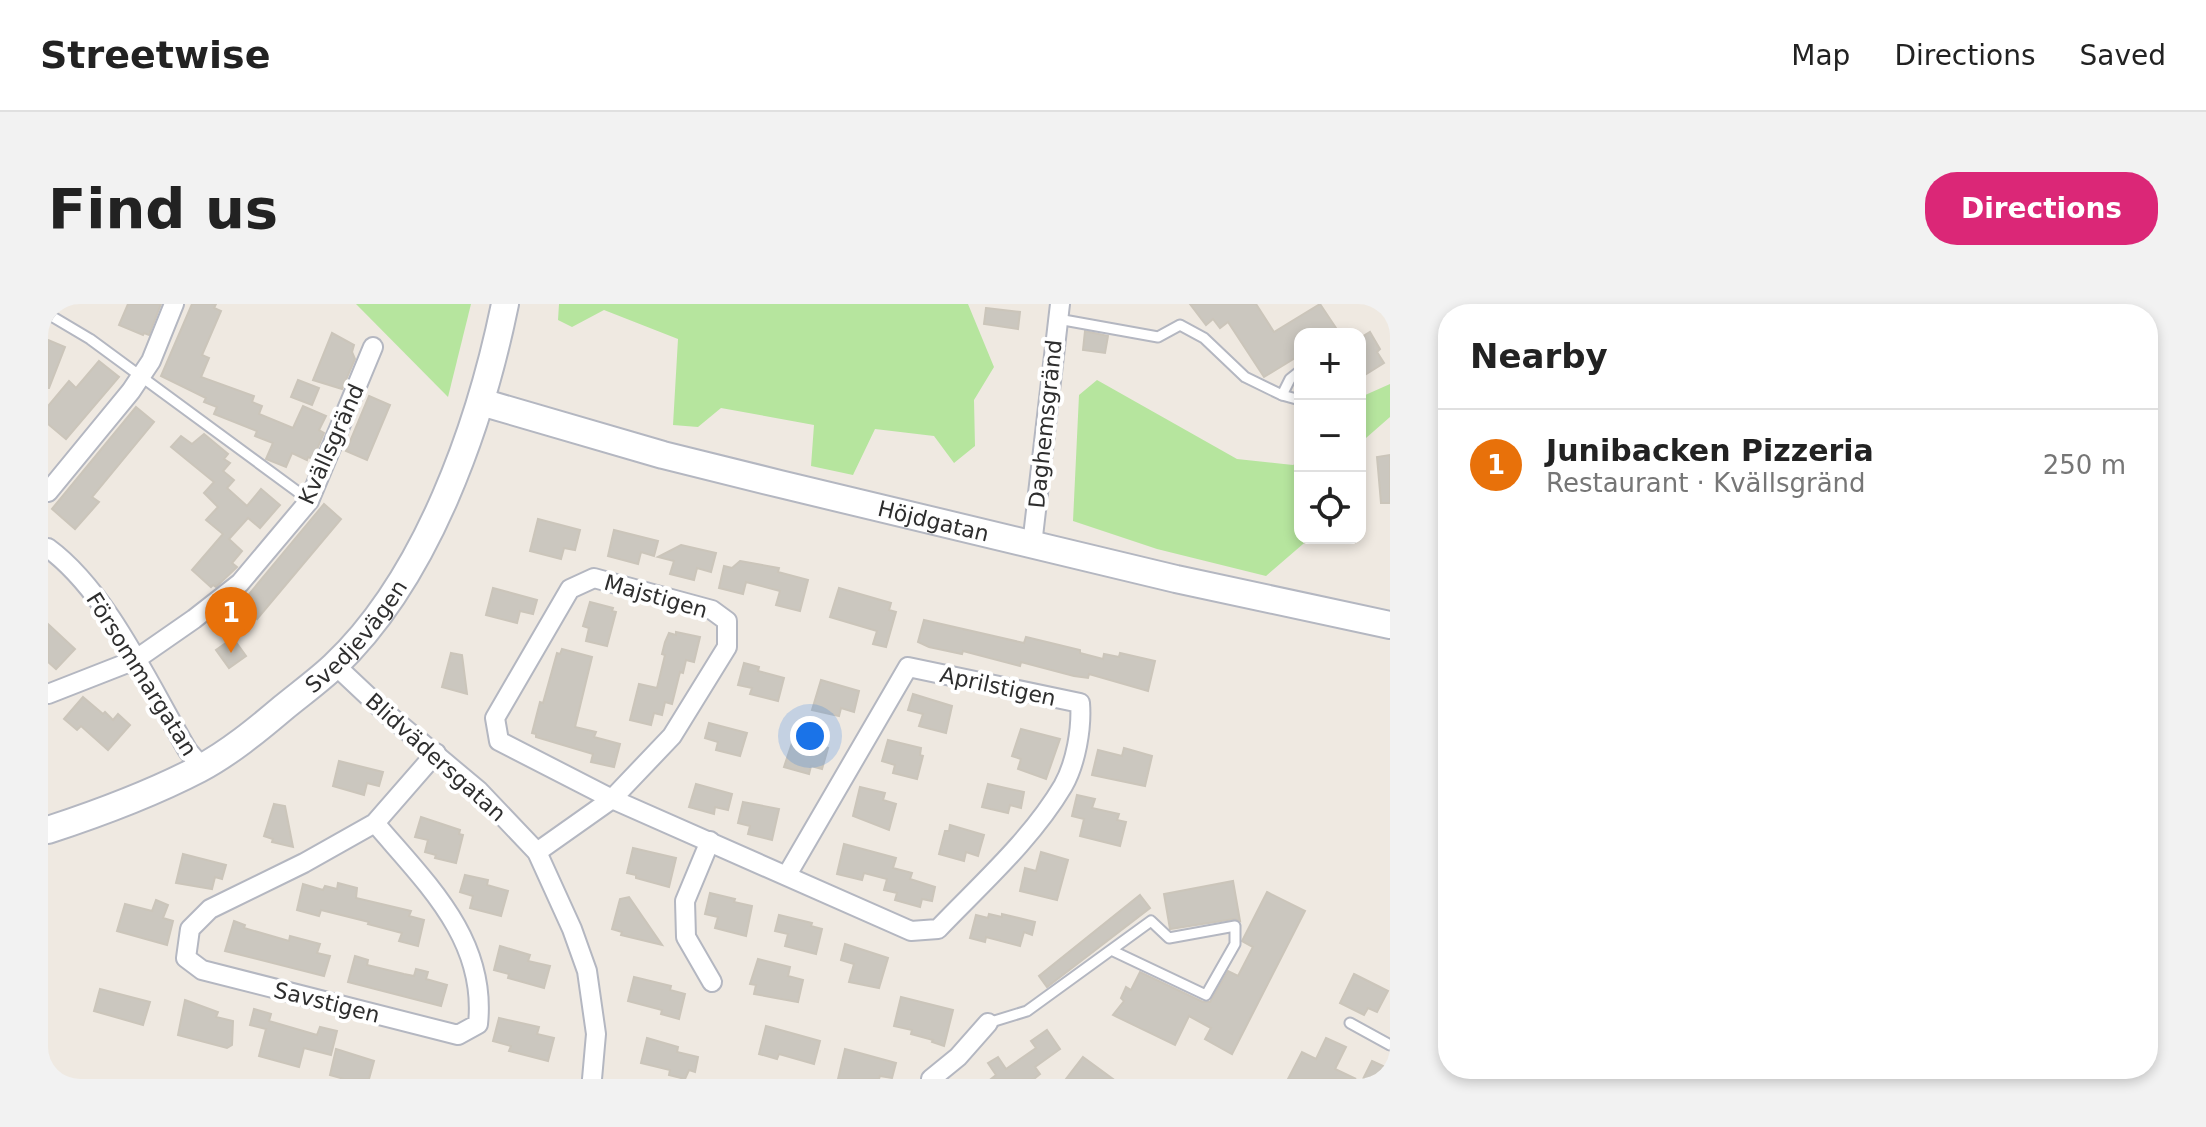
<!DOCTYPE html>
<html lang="en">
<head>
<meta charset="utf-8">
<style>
  body { margin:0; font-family:"DejaVu Sans",sans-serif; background:#f2f2f2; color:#222 }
  .controls { position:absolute; right:24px; top:24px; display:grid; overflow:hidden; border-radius:16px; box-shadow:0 4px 12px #0003 }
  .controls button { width:72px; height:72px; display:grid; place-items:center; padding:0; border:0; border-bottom:2px solid #e0e0e0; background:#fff; color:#222; font:40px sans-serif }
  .you { position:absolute; left:762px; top:432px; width:28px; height:28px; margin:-20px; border:6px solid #fff; border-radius:50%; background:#1a73e8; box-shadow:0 0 0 12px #1a73e833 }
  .badge { display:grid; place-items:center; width:52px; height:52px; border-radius:50%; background:#db2777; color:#fff; font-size:26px; font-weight:700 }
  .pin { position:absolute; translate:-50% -66px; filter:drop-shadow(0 2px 4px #0008) }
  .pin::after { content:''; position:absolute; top:42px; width:28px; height:24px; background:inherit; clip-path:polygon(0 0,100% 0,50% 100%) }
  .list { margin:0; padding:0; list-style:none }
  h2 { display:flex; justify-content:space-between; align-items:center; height:104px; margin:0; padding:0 32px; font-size:34px }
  h2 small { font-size:26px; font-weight:400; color:#767676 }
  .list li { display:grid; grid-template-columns:52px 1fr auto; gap:24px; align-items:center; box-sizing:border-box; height:112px; padding:0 32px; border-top:2px solid #e0e0e0 }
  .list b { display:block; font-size:30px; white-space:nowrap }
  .list p { margin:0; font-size:26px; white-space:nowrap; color:#767676 }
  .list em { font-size:26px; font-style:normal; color:#767676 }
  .icon { flex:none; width:44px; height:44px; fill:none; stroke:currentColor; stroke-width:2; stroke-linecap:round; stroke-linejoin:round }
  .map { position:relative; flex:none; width:1342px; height:775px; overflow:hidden; border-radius:32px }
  header { display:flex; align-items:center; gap:48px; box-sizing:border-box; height:112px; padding:0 40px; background:#fff; border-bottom:2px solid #e0e0e0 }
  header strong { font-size:38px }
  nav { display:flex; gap:44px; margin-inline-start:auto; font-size:28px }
  .intro { display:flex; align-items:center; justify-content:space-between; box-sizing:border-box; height:192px; padding:0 48px }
  h1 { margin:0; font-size:56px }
  .button { padding:20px 36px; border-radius:32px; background:#db2777; color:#fff; font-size:28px; font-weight:700 }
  main { display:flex; gap:48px; padding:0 48px }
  aside { flex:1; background:#fff; border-radius:32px; box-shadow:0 4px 12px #0003 }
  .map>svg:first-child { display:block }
</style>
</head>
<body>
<header>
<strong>Streetwise</strong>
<nav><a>Map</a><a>Directions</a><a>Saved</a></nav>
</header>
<div class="intro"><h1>Find us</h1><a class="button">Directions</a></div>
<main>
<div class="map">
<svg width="1342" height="775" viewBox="0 0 1342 775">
  <rect width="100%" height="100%" fill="#efe9e1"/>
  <g fill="#b6e59e">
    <path d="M 308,0 L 423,0 L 400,93 Z"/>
    <path d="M 511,0 L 920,0 L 946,63 L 926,96 L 927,142 L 906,159 L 886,132 L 827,125 L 805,171 L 763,162 L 766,121 L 673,104 L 650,123 L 625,121 L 630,35 L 556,6 L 524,23 L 510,16 Z"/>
    <path d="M 1049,76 L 1189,155 L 1245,161 L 1252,157 L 1252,234 L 1262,234 L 1218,272 L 1109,245 L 1025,217 L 1031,91 Z"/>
    <path d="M 1342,80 L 1342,113 L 1318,134 L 1312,166 L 1312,96 L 1315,92 Z"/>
  </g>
  <g fill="#cbc7bf" stroke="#cbc5ba" stroke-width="2">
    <path d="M 80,0 L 113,0 L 101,31 L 96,29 L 95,31 L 71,21 Z"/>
    <path d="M 144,0 L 168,0 L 166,4 L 173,7 L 154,51 L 161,54 L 153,73 L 206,92 L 204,98 L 214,102 L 211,110 L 245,124 L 255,102 L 278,112 L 271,126 L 276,129 L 265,155 L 260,153 L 259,156 L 244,149 L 238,163 L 218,155 L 225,139 L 207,132 L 209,127 L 166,110 L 169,103 L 156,98 L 158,94 L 113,72 Z"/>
    <path d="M 1142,0 L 1208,0 L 1226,28 L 1272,0 L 1292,30 L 1252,30 L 1252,51 L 1216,73 L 1180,18 L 1172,24 L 1165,15 L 1158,21 Z"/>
    <path d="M 938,4 L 972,8 L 970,25 L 936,20 Z"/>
    <path d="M 1037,27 L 1060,32 L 1057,49 L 1035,46 Z"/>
    <path d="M 1322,28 L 1332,45 L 1329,48 L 1336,59 L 1312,74 L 1312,34 Z"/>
    <path d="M 284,29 L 306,41 L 304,48 L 307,55 L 294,85 L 265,76 Z"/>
    <path d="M 0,36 L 17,43 L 1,84 L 0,84 Z"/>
    <path d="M 51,57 L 71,73 L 18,135 L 0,120 L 0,102 L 21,77 L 28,84 Z"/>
    <path d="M 250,76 L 271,84 L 264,101 L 243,93 Z"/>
    <path d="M 321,92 L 342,101 L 319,156 L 298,147 Z"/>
    <path d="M 88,103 L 106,118 L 44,193 L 51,198 L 27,225 L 4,205 Z"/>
    <path d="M 156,130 L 180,150 L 176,155 L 182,159 L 175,167 L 186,176 L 179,184 L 199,202 L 213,185 L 232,201 L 212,224 L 200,214 L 181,235 L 194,247 L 184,259 L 189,263 L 168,283 L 165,281 L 163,283 L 144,266 L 175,230 L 158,216 L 170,203 L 156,189 L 166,178 L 123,143 L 133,132 L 144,140 Z"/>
    <path d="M 1342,151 L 1342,199 L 1333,199 L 1329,153 Z"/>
    <path d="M 276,200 L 293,215 L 209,315 L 192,301 Z"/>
    <path d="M 490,215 L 532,226 L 527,246 L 516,244 L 513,255 L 482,247 Z"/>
    <path d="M 566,226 L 610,237 L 606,252 L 593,248 L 590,260 L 560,252 Z"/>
    <path d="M 633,241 L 668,249 L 663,268 L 649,264 L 646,276 L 622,270 L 626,257 L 610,253 Z"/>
    <path d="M 692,257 L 731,264 L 730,268 L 760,276 L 752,307 L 728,301 L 732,287 L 698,278 L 695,290 L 671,284 L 676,262 L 684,264 Z"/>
    <path d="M 445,284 L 489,296 L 485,310 L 472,307 L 469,319 L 438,311 Z"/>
    <path d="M 791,284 L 843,299 L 841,306 L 848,308 L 838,343 L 825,340 L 829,327 L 782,313 Z"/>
    <path d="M 542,298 L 565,304 L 564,307 L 568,308 L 559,342 L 538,337 L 541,324 L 535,322 Z"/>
    <path d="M 876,316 L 976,339 L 978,333 L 1032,346 L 1032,349 L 1055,355 L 1056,350 L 1071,353 L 1072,349 L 1107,357 L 1100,387 L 1041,370 L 1040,374 L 1026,372 L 973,358 L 972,362 L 915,347 L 914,350 L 881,343 L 870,338 Z"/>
    <path d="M 0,320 L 27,345 L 8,365 L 0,358 Z"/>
    <path d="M 628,328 L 652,333 L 646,358 L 638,356 L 635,369 L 632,368 L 624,400 L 617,398 L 614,411 L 606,409 L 603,421 L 582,416 L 591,380 L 609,384 L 617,351 L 614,350 L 617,338 L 621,329 L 628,331 Z"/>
    <path d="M 185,334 L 198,352 L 181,364 L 168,346 Z"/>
    <path d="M 514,345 L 544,353 L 527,423 L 548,428 L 546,433 L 572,440 L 566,463 L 543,458 L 545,450 L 488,433 L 488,430 L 484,429 L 492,398 L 495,399 L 509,349 L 512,350 Z"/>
    <path d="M 403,349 L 414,351 L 419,390 L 394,383 Z"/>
    <path d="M 696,359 L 711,363 L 710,367 L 736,374 L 730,397 L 702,390 L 704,384 L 690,381 Z"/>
    <path d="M 773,376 L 811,387 L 806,408 L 793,404 L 791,412 L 764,406 Z"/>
    <path d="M 865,390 L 904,402 L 898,429 L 871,422 L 875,410 L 860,406 Z"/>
    <path d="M 35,393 L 55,410 L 57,408 L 65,416 L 70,410 L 82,421 L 60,446 L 33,422 L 29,426 L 16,415 Z"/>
    <path d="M 661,419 L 699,429 L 692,452 L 668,446 L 670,438 L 657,434 Z"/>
    <path d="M 973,425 L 1012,435 L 998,475 L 970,465 L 973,455 L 964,452 Z"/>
    <path d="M 746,433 L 780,444 L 774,465 L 763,462 L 761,470 L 736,463 Z"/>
    <path d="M 840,436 L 873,444 L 872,451 L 875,452 L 869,475 L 845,469 L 847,461 L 834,457 Z"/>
    <path d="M 1076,444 L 1104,452 L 1097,482 L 1044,471 L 1050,446 L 1074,452 Z"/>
    <path d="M 291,457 L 335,468 L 331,482 L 319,479 L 316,491 L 285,482 Z"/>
    <path d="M 648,480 L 684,490 L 680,506 L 667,503 L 666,510 L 641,503 Z"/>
    <path d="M 940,480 L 976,488 L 973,504 L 962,501 L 960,509 L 934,503 Z"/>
    <path d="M 812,483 L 837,489 L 835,496 L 848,500 L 841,526 L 805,512 Z"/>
    <path d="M 1029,491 L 1047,495 L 1044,504 L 1071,510 L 1069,516 L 1078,518 L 1072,542 L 1032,532 L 1036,515 L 1024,512 Z"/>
    <path d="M 695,498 L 731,505 L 724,536 L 700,530 L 702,522 L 690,519 Z"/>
    <path d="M 226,500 L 237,502 L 245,543 L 224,538 L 225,535 L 216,532 Z"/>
    <path d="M 373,513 L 412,526 L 411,530 L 415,531 L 408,559 L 387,554 L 388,551 L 377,548 L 380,536 L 367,533 Z"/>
    <path d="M 902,521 L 936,531 L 930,552 L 918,548 L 916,557 L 891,550 L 897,527 L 901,527 Z"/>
    <path d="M 796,540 L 848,554 L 845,564 L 864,569 L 862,575 L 887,583 L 884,597 L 874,595 L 872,603 L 847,596 L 849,589 L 836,586 L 839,575 L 816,569 L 814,576 L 789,570 Z"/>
    <path d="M 585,544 L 628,554 L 621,583 L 588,574 L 588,571 L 579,569 Z"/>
    <path d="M 993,548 L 1020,556 L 1009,596 L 972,587 L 977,564 L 988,567 Z"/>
    <path d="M 135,550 L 178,561 L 174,575 L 167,573 L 164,585 L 128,579 Z"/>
    <path d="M 417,571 L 440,576 L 439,581 L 460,587 L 453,612 L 422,604 L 425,592 L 412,588 Z"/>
    <path d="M 1185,577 L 1192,617 L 1186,615 L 1122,625 L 1116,590 Z"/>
    <path d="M 290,579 L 309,584 L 308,594 L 363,607 L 361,612 L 376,616 L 370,642 L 351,637 L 354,629 L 320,620 L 321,618 L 273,606 L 271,612 L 249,606 L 255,580 L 275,586 L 277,582 L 289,585 Z"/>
    <path d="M 1219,588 L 1257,607 L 1184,750 L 1157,735 L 1163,724 L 1141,712 L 1127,741 L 1065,711 L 1076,697 L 1073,694 L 1078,683 L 1083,686 L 1092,668 L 1155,698 L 1162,698 L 1180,667 L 1190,672 L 1205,643 L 1194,637 Z"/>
    <path d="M 662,589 L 687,595 L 686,598 L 704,602 L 698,632 L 667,624 L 670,613 L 657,610 Z"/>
    <path d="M 1092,591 L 1102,604 L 999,683 L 991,672 Z"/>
    <path d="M 581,593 L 614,641 L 573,631 L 574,628 L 564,625 L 572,595 Z"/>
    <path d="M 108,596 L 120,601 L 115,614 L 125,617 L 119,641 L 69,627 L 77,600 L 104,607 Z"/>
    <path d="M 941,610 L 954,613 L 954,610 L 987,618 L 984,631 L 976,628 L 972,642 L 938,633 L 937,638 L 922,634 L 928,611 L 940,614 Z"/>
    <path d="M 731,611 L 764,619 L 763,622 L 774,625 L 768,650 L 737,642 L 740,630 L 727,627 Z"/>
    <path d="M 186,617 L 197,621 L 196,624 L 241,637 L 242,632 L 272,640 L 269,649 L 282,652 L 276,672 L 177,647 Z"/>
    <path d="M 797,640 L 840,654 L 831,684 L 801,678 L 806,660 L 793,656 Z"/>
    <path d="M 452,642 L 482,651 L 480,657 L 502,662 L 496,684 L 460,674 L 461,670 L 446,666 Z"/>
    <path d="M 307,652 L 320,656 L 319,661 L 356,670 L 366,672 L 368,665 L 380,668 L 378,675 L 399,681 L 393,702 L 300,678 Z"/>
    <path d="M 710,655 L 742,663 L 740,672 L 755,676 L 750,698 L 706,690 L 708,681 L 702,680 Z"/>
    <path d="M 1306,670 L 1340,687 L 1329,708 L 1320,704 L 1316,711 L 1292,699 Z"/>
    <path d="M 586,673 L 623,682 L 622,686 L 637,690 L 631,715 L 613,710 L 614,706 L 580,697 Z"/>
    <path d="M 52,685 L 102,698 L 95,721 L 46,707 Z"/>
    <path d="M 853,693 L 905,706 L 896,742 L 884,738 L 885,736 L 863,730 L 864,726 L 846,722 Z"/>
    <path d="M 137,696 L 170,708 L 168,713 L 185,717 L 184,741 L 179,744 L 130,731 Z"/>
    <path d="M 206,705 L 223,710 L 221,717 L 269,731 L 272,723 L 289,727 L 283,751 L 256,744 L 251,763 L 211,752 L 218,725 L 202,721 Z"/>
    <path d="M 451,714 L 491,723 L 489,730 L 506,734 L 500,757 L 461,747 L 463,742 L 445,737 Z"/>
    <path d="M 718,722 L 772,737 L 766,760 L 731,750 L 729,755 L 711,750 Z"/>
    <path d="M 999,726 L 1012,745 L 987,763 L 992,770 L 986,775 L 943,775 L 948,771 L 940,759 L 950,753 L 958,765 L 988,744 L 983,737 Z"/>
    <path d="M 599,734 L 630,743 L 629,748 L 650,753 L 647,768 L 641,766 L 637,775 L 621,771 L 622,766 L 593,759 Z"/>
    <path d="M 1278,734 L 1298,743 L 1287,765 L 1308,775 L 1240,775 L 1254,748 L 1268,755 Z"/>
    <path d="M 288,745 L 326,757 L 321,775 L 296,775 L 282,771 Z"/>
    <path d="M 797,745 L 848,759 L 844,774 L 832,772 L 831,775 L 790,775 Z"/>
    <path d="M 1035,753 L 1065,775 L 1018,775 Z"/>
    <path d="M 1324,757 L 1342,765 L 1339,775 L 1315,775 Z"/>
  </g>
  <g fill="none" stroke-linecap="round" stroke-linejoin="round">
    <g stroke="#b4b7c1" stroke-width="13">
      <g id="lane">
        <path d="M 0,10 L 42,35 L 261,196"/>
        <path d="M 1010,15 L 1110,33 L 1132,21 L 1156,34 L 1197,73 L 1234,91 L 1252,96"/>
        <path d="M 1234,91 L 1242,75 L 1252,67"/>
        <path d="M 940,719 L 979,707 L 1103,617 L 1121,634 L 1187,622 L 1187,640 L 1158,691 L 1063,646"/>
        <path d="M 1302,719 L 1342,741"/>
      </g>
    </g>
    <g stroke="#b4b7c1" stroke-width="22">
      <g id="street">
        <path d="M 0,188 L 83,87 L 103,57 L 126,0"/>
        <path d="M 984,241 L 1012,0"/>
        <path d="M 0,244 C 60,288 102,383 140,447 L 154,463"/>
        <path d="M 287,361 L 338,409 L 431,487 L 489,548 L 524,625 L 539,667 L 548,730 L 544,775"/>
        <path d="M 0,390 L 87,356 L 146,315 L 192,279 L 261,197 L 325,43"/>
        <path d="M 327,519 C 378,579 439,635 430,720 L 410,731 L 154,666 L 138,654 L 142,625 L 162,605 L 256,559 L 327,519 L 388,449"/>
        <path d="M 662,537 L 637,597 L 638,633 L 664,678"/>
        <path d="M 489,548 L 564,495 L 624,432 L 679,343 L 679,317 L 664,306 L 546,274 L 522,285 L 447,414 L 451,437 L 564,495 L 863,627 L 890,625 C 933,580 983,536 1015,482 C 1028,459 1034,424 1032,399 L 860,363 L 739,571"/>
        <path d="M 883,775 L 910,753 L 940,719"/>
      </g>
    </g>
    <g stroke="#b4b7c1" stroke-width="30">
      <g id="secondary">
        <path id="s1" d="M 433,98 L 615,151 L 732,180 L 1128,275 L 1342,321"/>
        <path id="s2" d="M 0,526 C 52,509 103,490 151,465 C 181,449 209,426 235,404 C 252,390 270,377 286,362 C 379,274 432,122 457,0"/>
      </g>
    </g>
    <use href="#lane" stroke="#fff" stroke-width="9"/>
    <use href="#street" stroke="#fff" stroke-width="18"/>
    <use href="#secondary" stroke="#fff" stroke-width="26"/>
  </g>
  <g text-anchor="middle" stroke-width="8" stroke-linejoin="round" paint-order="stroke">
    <g font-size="22" fill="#2e2e2e" stroke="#fff">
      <text transform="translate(997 120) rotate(-84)" y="8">Daghemsgränd</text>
      <text transform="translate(283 140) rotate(-66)" y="8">Kvällsgränd</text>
      <text dy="8" stroke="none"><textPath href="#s1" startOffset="468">Höjdgatan</textPath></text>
      <text transform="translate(608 292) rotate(16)" y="8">Majstigen</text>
      <text dy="8" stroke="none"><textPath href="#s2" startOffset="370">Svedjevägen</textPath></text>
      <text transform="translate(94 370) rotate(58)" y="8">Försommargatan</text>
      <text transform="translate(950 382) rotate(12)" y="8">Aprilstigen</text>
      <text transform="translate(388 453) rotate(42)" y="8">Blidvädersgatan</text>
      <text transform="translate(279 698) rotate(14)" y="8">Savstigen</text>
    </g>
  </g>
</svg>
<div class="controls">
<button>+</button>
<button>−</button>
<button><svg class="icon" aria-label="locate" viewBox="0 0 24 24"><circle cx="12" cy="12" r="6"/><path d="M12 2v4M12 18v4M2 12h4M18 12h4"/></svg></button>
</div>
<div class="you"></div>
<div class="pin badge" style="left:183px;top:349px;background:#e8710a">1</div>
</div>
<aside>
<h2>Nearby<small></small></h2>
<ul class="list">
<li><span class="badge" style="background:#e8710a">1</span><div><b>Junibacken Pizzeria</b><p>Restaurant · Kvällsgränd</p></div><em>250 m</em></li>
</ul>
</aside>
</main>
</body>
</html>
